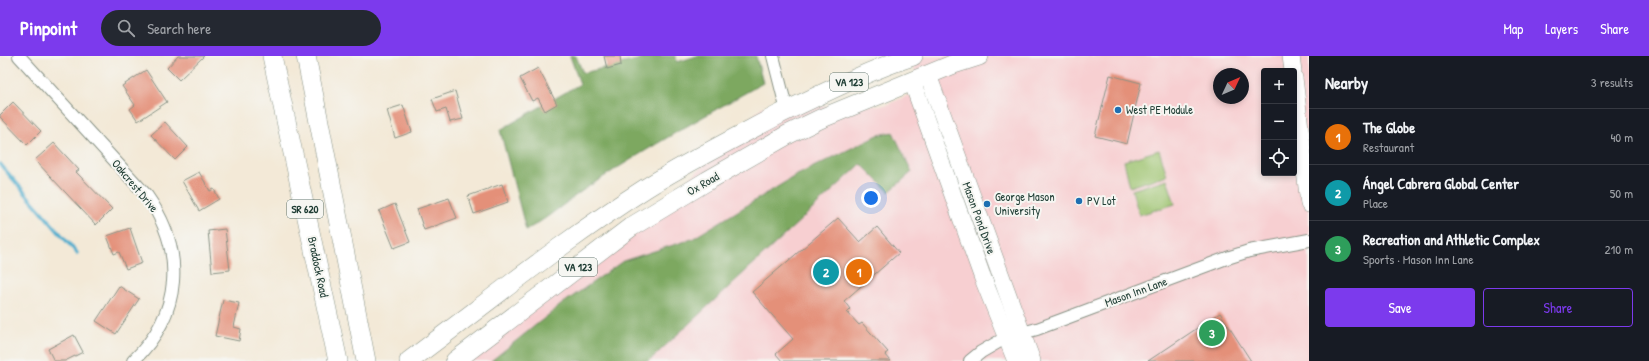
<!DOCTYPE html>
<html lang="en">
<head>
<meta charset="utf-8">
<style>
  body { margin:0; font-family:"Patrick Hand",sans-serif; background:#242831; color:#f1f3f6 }
  .controls { position:absolute; right:12px; top:12px; display:grid; overflow:hidden; border-radius:4px; box-shadow:0 2px 6px #0003 }
  .controls button { width:36px; height:36px; display:grid; place-items:center; padding:0; border:0; border-bottom:1px solid #363941; background:#171b24; color:#f1f3f6; font:20px sans-serif }
  .compass { position:absolute; left:1213px; top:12px; width:36px; height:36px; border-radius:50%; background:#171b24; box-shadow:0 2px 6px #0003; rotate:46deg }
  .you { position:absolute; left:871px; top:142px; width:14px; height:14px; margin:-10px; border:3px solid #fff; border-radius:50%; background:#1a73e8; box-shadow:0 0 0 6px #1a73e833 }
  .badge { display:grid; place-items:center; width:26px; height:26px; border-radius:50%; background:#7c3aed; color:#fff; font-size:13px; font-weight:700 }
  .pin { position:absolute; translate:-50% -50%; border:2px solid #fff; box-shadow:0 1px 4px #0006 }
  .list { margin:0; padding:0; list-style:none }
  h2 { display:flex; justify-content:space-between; align-items:center; height:52px; margin:0; padding:0 16px; font-size:17px }
  h2 small { font-size:13px; font-weight:400; color:#9ea1a6 }
  .list li { display:grid; grid-template-columns:26px 1fr auto; gap:12px; align-items:center; box-sizing:border-box; height:56px; padding:0 16px; border-top:1px solid #363941 }
  .list b { display:block; font-size:15px; white-space:nowrap }
  .list p { margin:0; font-size:13px; white-space:nowrap; color:#9ea1a6 }
  .list em { font-size:13px; font-style:normal; color:#9ea1a6 }
  .actions { display:flex; gap:8px; padding:12px 16px }
  .actions a { flex:1; padding:9px 0; border:1px solid #7c3aed; border-radius:4px; text-align:center; font-size:14px; color:#7c3aed }
  .actions .main { background:#7c3aed; color:#fff }
  .icon { flex:none; width:22px; height:22px; fill:none; stroke:currentColor; stroke-width:2; stroke-linecap:round; stroke-linejoin:round }
  .map { position:relative; flex:none; width:1309px; height:305px; overflow:hidden }
  header { display:flex; align-items:center; gap:24px; box-sizing:border-box; height:56px; padding:0 20px; background:#7c3aed; color:#fff }
  header strong { font-size:19px }
  nav { display:flex; gap:22px; margin-inline-start:auto; font-size:14px }
  .search { width:280px; height:36px; background:#242831; display:flex; align-items:center; gap:10px; box-sizing:border-box; padding:0 14px; border-radius:22px; color:#9ea1a6; font-size:15px }
  main { display:flex }
  aside { flex:1; background:#171b24 }
  .map>svg:first-child { display:block }
</style>
</head>
<body>
<header>
<strong>Pinpoint</strong>
<div class="search"><svg class="icon" aria-label="search" viewBox="0 0 24 24"><circle cx="10" cy="10" r="6"/><path d="M15 15l6 6"/></svg>Search here</div>
<nav><a>Map</a><a>Layers</a><a>Share</a></nav>
</header>
<main>
<div class="map">
<svg width="1309" height="305" viewBox="0 0 1309 305">
  <rect width="100%" height="100%" fill="#f6f6f2"/>
  <filter id="ink" filterUnits="userSpaceOnUse"><feTurbulence type="fractalNoise" baseFrequency=".025" numOctaves="2"/><feDisplacementMap in="SourceGraphic" scale="8" xChannelSelector="R" yChannelSelector="G"/><feConvolveMatrix kernelMatrix="1 2 1 2 8 2 1 2 1" color-interpolation-filters="sRGB"/></filter>
  <filter id="wash" filterUnits="userSpaceOnUse"><feTurbulence type="fractalNoise" baseFrequency=".012" numOctaves="4" result="noise"/><feDisplacementMap in="SourceGraphic" scale="16" xChannelSelector="R" yChannelSelector="G"/><feGaussianBlur stdDeviation="0.9" result="paint"/><feColorMatrix in="noise" values="0 0 0 0 0 0 0 0 0 0 0 0 0 0 0 0 0 1.4 0 .05"/><feComposite in="paint" operator="in"/></filter>
  <g filter="url(#wash)">
    <rect width="100%" height="100%" fill="#f3e9d7"/>
    <path fill="#f7cfd1" fill-rule="evenodd" d="M 910,0 L 1309,0 L 1309,305 L 464,305 L 634,178 L 762,51 L 886,49 L 921,34 ZM 1264,15 L 1294,15 L 1294,117 L 1264,117 ZM 1219,18 L 1243,18 L 1243,42 L 1219,42 Z"/>
    <g fill="#9cc26d" stroke="#5e8050">
      <path d="M 1159,94 L 1167,119 L 1130,131 L 1124,105 Z"/>
      <path d="M 1167,123 L 1175,148 L 1139,159 L 1132,134 Z"/>
    </g>
    <g fill="#7da860" stroke="#4e724a">
      <path d="M 570,0 L 576,0 L 583,17 L 653,0 L 675,0 L 677,6 L 697,0 L 756,0 L 763,27 C 706,59 649,91 594,127 C 571,141 551,161 526,174 L 500,74 L 580,28 Z"/>
      <path d="M 893,76 L 912,116 L 889,136 L 861,108 L 649,305 L 491,305 L 562,248 L 623,205 L 692,183 L 795,120 L 878,79 Z"/>
    </g>
    <g fill="none" stroke-linecap="round" stroke-linejoin="round">
      <path stroke="#4faece" stroke-width="3.5" d="M 0,108 L 77,197"/>
    </g>
    <g id="blocks">
      <g fill="#e49079">
        <path d="M 178,0 L 204,0 L 179,24 L 167,12 Z"/>
        <path d="M 604,0 L 620,0 L 621,9 L 607,13 Z"/>
        <path d="M 538,12 L 557,48 L 545,55 L 538,42 L 532,45 L 520,22 Z"/>
        <path d="M 146,14 L 167,46 L 138,65 L 130,53 L 135,49 L 122,30 Z"/>
        <path d="M 1110,19 L 1141,27 L 1127,88 L 1095,80 Z"/>
        <path d="M 455,35 L 463,63 L 450,66 L 446,53 L 437,56 L 432,43 Z"/>
        <path d="M 13,46 L 41,75 L 27,89 L 0,61 L 0,59 Z"/>
        <path d="M 403,49 L 412,76 L 395,82 L 387,54 Z"/>
        <path d="M 165,66 L 188,91 L 175,104 L 151,79 Z"/>
        <path d="M 54,87 L 79,114 L 76,116 L 112,153 L 96,169 L 35,104 Z"/>
        <path d="M 199,116 L 210,135 L 214,133 L 219,143 L 199,155 L 182,125 Z"/>
        <path d="M 502,128 L 508,146 L 474,158 L 468,140 Z"/>
        <path d="M 449,142 L 457,162 L 424,174 L 417,153 Z"/>
        <path d="M 395,148 L 410,186 L 394,192 L 379,155 Z"/>
        <path d="M 838,162 L 860,186 L 877,171 L 899,197 L 844,245 L 850,253 L 847,256 L 859,269 L 862,267 L 888,296 L 885,298 L 891,305 L 782,305 L 776,298 L 793,283 L 752,236 Z"/>
        <path d="M 130,172 L 142,207 L 126,213 L 119,196 L 114,198 L 107,180 Z"/>
        <path d="M 225,173 L 230,214 L 212,216 L 208,175 Z"/>
        <path d="M 119,230 L 139,243 L 116,278 L 96,265 Z"/>
        <path d="M 223,244 L 239,247 L 234,271 L 241,273 L 239,285 L 215,280 Z"/>
        <path d="M 1220,257 L 1251,305 L 1148,305 Z"/>
        <path d="M 74,279 L 83,296 L 65,305 L 54,305 L 48,293 Z"/>
      </g>
    </g>
  </g>
  <g filter="url(#ink)">
    <use href="#blocks" fill-opacity="0" stroke="#899386" stroke-width="1"/>
    <g fill="none" stroke-linecap="round" stroke-linejoin="round">
      <g stroke="#899386" stroke-width="14">
        <g id="street">
          <path d="M 19,0 L 147,140 C 186,195 182,258 133,305"/>
          <path d="M 773,0 L 787,55"/>
          <path d="M 970,305 L 981,296 L 1007,281 L 1037,273 L 1227,202 L 1249,195 L 1309,184"/>
        </g>
      </g>
      <g stroke="#899386" stroke-width="18">
        <g id="secondary">
          <path d="M 1291,0 L 1293,15"/>
          <path d="M 928,19 L 1032,305"/>
          <path d="M 1294,22 L 1309,148"/>
          <path d="M 912,25 L 982,220 L 1016,305"/>
        </g>
      </g>
      <g stroke="#899386" stroke-width="20">
        <g id="primary">
          <path d="M 272,0 L 338,305"/>
          <path d="M 306,0 L 366,305"/>
          <path d="M 409,305 C 487,247 563,185 646,132 C 689,105 735,82 780,58 C 824,37 867,15 913,0"/>
          <path d="M 455,305 L 631,171 L 707,125 L 789,78 L 820,63 L 954,8 L 979,0"/>
        </g>
      </g>
      <use href="#street" stroke="#fff" stroke-width="12"/>
      <use href="#secondary" stroke="#fff" stroke-width="17"/>
      <use href="#primary" stroke="#fff" stroke-width="19"/>
    </g>
  </g>
  <g fill="#1f6fb2" stroke="#f6f6f2" stroke-width="1.5">
    <circle cx="1118" cy="54" r="4"/>
    <circle cx="1079" cy="145" r="4"/>
    <circle cx="987" cy="148" r="4"/>
  </g>
  <g text-anchor="middle" stroke-width="4" stroke-linejoin="round" paint-order="stroke">
    <g fill="#f6f6f2" stroke="#60746d" stroke-width="1">
      <rect x="830" y="17" width="38" height="18" rx="3"/>
      <rect x="287" y="144" width="36" height="18" rx="3"/>
      <rect x="559" y="202" width="38" height="18" rx="3"/>
    </g>
    <g font-size="11" font-weight="bold" fill="#1f3d34">
      <text x="849" y="30">VA 123</text>
      <text x="305" y="157">SR 620</text>
      <text x="578" y="215">VA 123</text>
    </g>
    <g font-size="12" fill="#1f3d34" stroke="#f6f6f2" text-anchor="start">
      <text x="1126" y="58">West PE Module</text>
      <text x="995" y="145">George Mason<tspan x="995" dy="14">University</tspan></text>
      <text x="1087" y="149">PV Lot</text>
    </g>
    <g font-size="12" fill="#1f3d34" stroke="#f6f6f2">
      <text transform="translate(703 128) rotate(-30)" y="4">Ox Road</text>
      <text transform="translate(135 130) rotate(50)" y="4">Oakcrest Drive</text>
      <text transform="translate(979 162) rotate(70)" y="4">Mason Pond Drive</text>
      <text transform="translate(318 211) rotate(78)" y="4">Braddock Road</text>
      <text transform="translate(1136 236) rotate(-20)" y="4">Mason Inn Lane</text>
    </g>
  </g>
</svg>
<div class="controls">
<button>+</button>
<button>−</button>
<button><svg class="icon" aria-label="locate" viewBox="0 0 24 24"><circle cx="12" cy="12" r="6"/><path d="M12 2v4M12 18v4M2 12h4M18 12h4"/></svg></button>
</div>
<svg class="compass" viewBox="-18 -18 36 36"><path d="M0-13l5 13h-10z" fill="#e53935"/><path d="M0 13l5-13h-10z" fill="#9ea1a6"/></svg>
<div class="you"></div>
<div class="pin badge" style="left:859px;top:216px;background:#e8710a">1</div>
<div class="pin badge" style="left:826px;top:216px;background:#0f9aa8">2</div>
<div class="pin badge" style="left:1212px;top:277px;background:#2e9e5b">3</div>
</div>
<aside>
<h2>Nearby<small>3 results</small></h2>
<ul class="list">
<li><span class="badge" style="background:#e8710a">1</span><div><b>The Globe</b><p>Restaurant</p></div><em>40 m</em></li>
<li><span class="badge" style="background:#0f9aa8">2</span><div><b>Ángel Cabrera Global Center</b><p>Place</p></div><em>50 m</em></li>
<li><span class="badge" style="background:#2e9e5b">3</span><div><b>Recreation and Athletic Complex</b><p>Sports · Mason Inn Lane</p></div><em>210 m</em></li>
</ul>
<div class="actions"><a class="main">Save</a><a>Share</a></div>
</aside>
</main>
</body>
</html>
